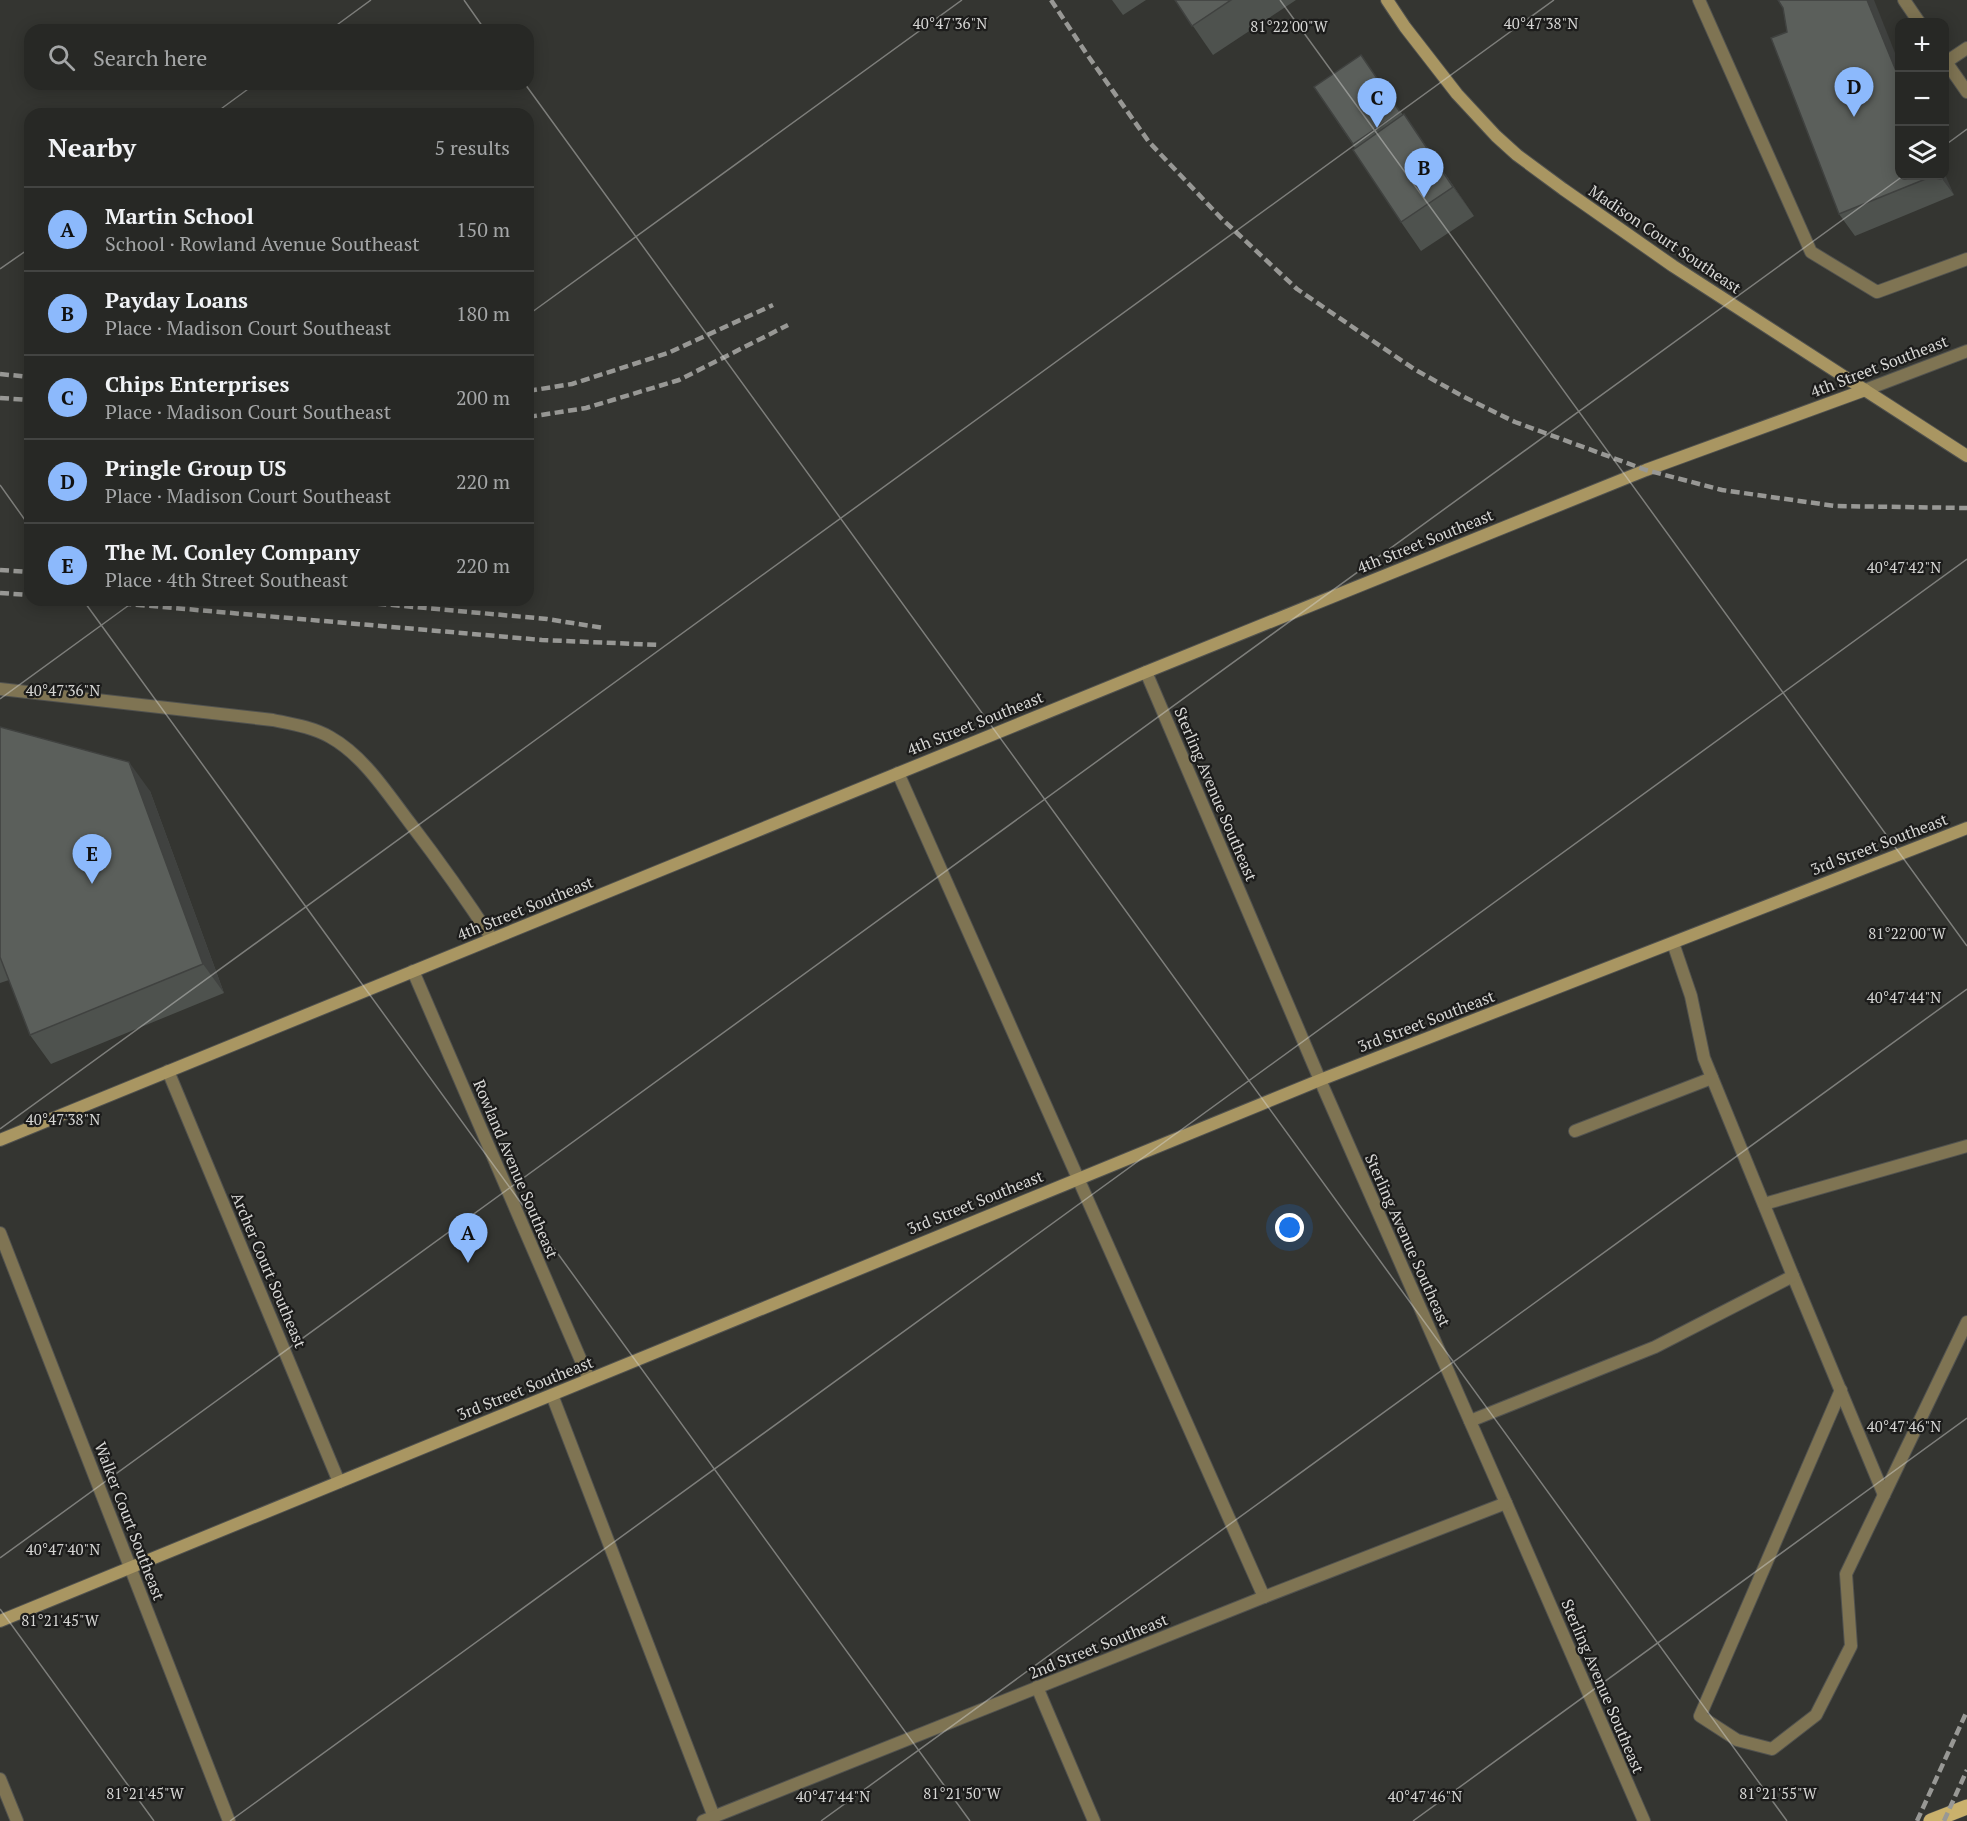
<!DOCTYPE html>
<html lang="en">
<head>
<meta charset="utf-8">
<style>
  body { margin:0; font-family:"PT Serif",serif; background:#2f302d; color:#f1f3f6 }
  .controls { position:absolute; right:18px; top:18px; display:grid; overflow:hidden; border-radius:12px; box-shadow:0 3px 15px #0003 }
  .controls button { width:54px; height:54px; display:grid; place-items:center; padding:0; border:0; border-bottom:2px solid #434442; background:#272825; color:#f1f3f6; font:30px sans-serif }
  .you { position:absolute; left:1290px; top:1228px; width:21px; height:21px; margin:-15px; border:4px solid #fff; border-radius:50%; background:#1a73e8; box-shadow:0 0 0 9px #1a73e833 }
  .badge { display:grid; place-items:center; width:39px; height:39px; border-radius:50%; background:#8cb9fc; color:#111; font-size:20px; font-weight:700 }
  .pin { position:absolute; translate:-50% -50px; filter:drop-shadow(0 2px 3px #0008) }
  .pin::after { content:''; position:absolute; top:32px; width:21px; height:18px; background:inherit; clip-path:polygon(0 0,100% 0,50% 100%) }
  .list { margin:0; padding:0; list-style:none }
  h2 { display:flex; justify-content:space-between; align-items:center; height:78px; margin:0; padding:0 24px; font-size:26px }
  h2 small { font-size:20px; font-weight:400; color:#a4a6a7 }
  .list li { display:grid; grid-template-columns:39px 1fr auto; gap:18px; align-items:center; box-sizing:border-box; height:84px; padding:0 24px; border-top:2px solid #434442 }
  .list b { display:block; font-size:22px; white-space:nowrap }
  .list p { margin:0; font-size:20px; white-space:nowrap; color:#a4a6a7 }
  .list em { font-size:20px; font-style:normal; color:#a4a6a7 }
  .icon { flex:none; width:33px; height:33px; fill:none; stroke:currentColor; stroke-width:2; stroke-linecap:round; stroke-linejoin:round }
  .map { position:relative; flex:none; width:1967px; height:1821px; overflow:hidden }
  .search { position:absolute; background:#272825; box-shadow:0 3px 15px #0003; left:24px; top:24px; width:510px; height:66px; display:flex; align-items:center; gap:15px; box-sizing:border-box; padding:0 21px; border-radius:18px; color:#a4a6a7; font-size:22px }
  .panel { position:absolute; background:#272825; box-shadow:0 3px 15px #0003; left:24px; top:108px; width:510px; height:498px; border-radius:18px }
  .map>svg:first-child { display:block }
</style>
</head>
<body>
<div class="map">
<svg width="1967" height="1821" viewBox="0 0 1967 1821">
  <rect width="100%" height="100%" fill="#343531"/>
  <g fill="none" stroke-linecap="round" stroke-linejoin="round">
    <g stroke="#51524f" stroke-width="14">
      <g id="lane">
        <path d="M 1699,0 L 1811,252 L 1877,292 L 1967,259"/>
        <path d="M 1904,0 L 1919,22"/>
        <path d="M 1944,59 L 1967,92"/>
        <path d="M 1946,62 L 1967,48"/>
        <path d="M 0,689 L 273,720 C 292,724 312,727 330,737 C 364,756 387,793 410,823 C 439,861 466,899 492,939"/>
        <path d="M 898,773 L 1264,1597"/>
        <path d="M 1575,1131 L 1712,1078"/>
        <path d="M 1764,1204 L 1967,1146"/>
        <path d="M 1793,1276 L 1884,1495"/>
        <path d="M 1841,1390 L 1700,1716 L 1737,1740 L 1772,1749 L 1816,1715 L 1851,1646 L 1846,1574 L 1967,1322"/>
        <path d="M 552,1395 L 714,1817"/>
        <path d="M 1470,1421 L 1655,1347 L 1793,1276 L 1704,1058 L 1691,996 L 1673,943"/>
        <path d="M 1037,1687 L 1094,1821"/>
      </g>
    </g>
    <g stroke="#51524f" stroke-width="14">
      <g id="street">
        <path d="M 1865,390 L 1967,351"/>
        <path d="M 1146,672 L 1320,1080 L 1506,1503 L 1644,1821"/>
        <path d="M 413,971 L 589,1379"/>
        <path d="M 168,1071 L 339,1482"/>
        <path d="M 0,1233 L 229,1821"/>
        <path d="M 0,1779 L 17,1821"/>
        <path d="M 703,1821 L 1264,1597 L 1506,1503"/>
      </g>
    </g>
    <g stroke="#51524f" stroke-width="14">
      <g id="secondary">
        <path d="M 1387,0 L 1405,27 L 1457,94 L 1496,136 L 1517,155 L 1563,189 L 1673,266 L 1967,456"/>
        <path d="M 0,1140 L 1146,672 L 1646,470 L 1865,390"/>
        <path d="M 0,1621 L 1320,1080 L 1967,828"/>
      </g>
    </g>
    <g stroke="#51524f" stroke-width="16">
      <path id="primary" d="M 1931,1821 L 1967,1807"/>
    </g>
    <use href="#lane" stroke="#7f7453" stroke-width="12"/>
    <use href="#street" stroke="#7f7453" stroke-width="12"/>
    <use href="#secondary" stroke="#a99662" stroke-width="12"/>
    <use href="#primary" stroke="#cab16c" stroke-width="15"/>
    <g stroke="#989895" stroke-width="4.5" stroke-dasharray="9 4.5" stroke-linecap="butt">
      <path d="M 1051,0 L 1086,53 L 1149,142 L 1221,218 L 1297,289 L 1414,369 L 1464,397 L 1515,422 L 1646,470 L 1722,490 L 1835,506 L 1967,508"/>
      <path d="M 0,374 L 30,377"/>
      <path d="M 528,391 L 572,384 L 668,353 L 773,305"/>
      <path d="M 0,398 L 30,400"/>
      <path d="M 528,417 L 586,408 L 679,380 L 788,325"/>
      <path d="M 0,570 L 30,572"/>
      <path d="M 0,593 L 30,595"/>
      <path d="M 82,600 L 542,640 L 660,645"/>
      <path d="M 337,600 L 547,619 L 604,628"/>
      <path d="M 1917,1821 L 1967,1711"/>
      <path d="M 1944,1821 L 1967,1770"/>
    </g>
  </g>
  <g fill="#4e524e">
    <path d="M 1112,0 L 1146,0 L 1123,15 Z"/>
    <path d="M 1175,0 L 1296,0 L 1213,55 Z"/>
    <path d="M 1783,8 L 1899,176 L 1944,176 L 1954,195 L 1855,236 L 1839,214 L 1787,32 Z"/>
    <path d="M 1361,55 L 1403,115 L 1424,143 L 1474,216 L 1421,251 L 1401,222 L 1355,148 L 1314,87 Z"/>
    <path d="M 0,727 L 150,791 L 224,993 L 51,1064 L 30,1035 L 9,980 L 0,983 Z"/>
  </g>
  <g fill="#404240">
    <path d="M 1867,0 L 1874,0 L 1899,63 L 1899,78 Z"/>
    <path d="M 1404,114 L 1424,143 L 1474,216 L 1453,187 Z"/>
    <path d="M 1944,172 L 1954,195 L 1940,176 L 1944,176 Z"/>
    <path d="M 129,762 L 150,791 L 224,993 L 203,964 Z"/>
  </g>
  <g fill="#5b5f5b" stroke="#404240" stroke-width="1.5">
    <path d="M 1175,0 L 1231,0 L 1192,26 Z"/>
    <path d="M 1778,0 L 1867,0 L 1899,78 L 1899,176 L 1933,176 L 1839,214 L 1771,38 L 1787,32 L 1783,8 Z"/>
    <path d="M 1361,55 L 1400,112 L 1353,144 L 1314,87 Z"/>
    <path d="M 1404,114 L 1453,187 L 1401,222 L 1353,150 Z"/>
    <path d="M 0,727 L 129,762 L 203,964 L 30,1035 L 0,957 Z"/>
  </g>
  <path fill="none" stroke="#d7d7d5" stroke-width="1.5" stroke-opacity="0.45" d="M 464,0 L 485,30M 1280,0 L 1967,946M 330,30 L 371,0M 525,84 L 1787,1821M 214,114 L 255,84M 1944,146 L 1967,129M 0,269 L 30,248M 528,315 L 962,0M 0,485 L 30,527M 83,600 L 970,1821M 0,699 L 136,600M 0,1129 L 1554,0M 0,1558 L 1903,176M 0,1609 L 154,1821M 230,1821 L 1967,559M 821,1821 L 1967,989M 1413,1821 L 1967,1418"/>
  <g text-anchor="middle" stroke-width="4.5" stroke-linejoin="round" paint-order="stroke">
    <g font-size="16" fill="#d7d7d5" stroke="#1c1c1b">
      <text transform="translate(1665 239) rotate(34)" y="6">Madison Court Southeast</text>
      <text transform="translate(1879 366) rotate(-21)" y="6">4th Street Southeast</text>
      <text transform="translate(1425 541) rotate(-22)" y="6">4th Street Southeast</text>
      <text transform="translate(975 723) rotate(-22)" y="6">4th Street Southeast</text>
      <text transform="translate(1216 794) rotate(67)" y="6">Sterling Avenue Southeast</text>
      <text transform="translate(1879 844) rotate(-21)" y="6">3rd Street Southeast</text>
      <text transform="translate(525 908) rotate(-22)" y="6">4th Street Southeast</text>
      <text transform="translate(1426 1021) rotate(-21)" y="6">3rd Street Southeast</text>
      <text transform="translate(516 1169) rotate(67)" y="6">Rowland Avenue Southeast</text>
      <text transform="translate(975 1202) rotate(-22)" y="6">3rd Street Southeast</text>
      <text transform="translate(1408 1240) rotate(66)" y="6">Sterling Avenue Southeast</text>
      <text transform="translate(269 1270) rotate(67)" y="6">Archer Court Southeast</text>
      <text transform="translate(525 1388) rotate(-22)" y="6">3rd Street Southeast</text>
      <text transform="translate(130 1521) rotate(69)" y="6">Walker Court Southeast</text>
      <text transform="translate(1098 1646) rotate(-22)" y="6">2nd Street Southeast</text>
      <text transform="translate(1603 1686) rotate(67)" y="6">Sterling Avenue Southeast</text>
    </g>
  </g>
  <g font-size="15" text-anchor="middle" fill="#d7d7d5" stroke="#1c1c1b" stroke-width="4.5" stroke-linejoin="round" paint-order="stroke">
    <text x="950" y="29">40°47'36"N</text>
    <text x="1541" y="29">40°47'38"N</text>
    <text x="1289" y="32">81°22'00"W</text>
    <text x="1904" y="573">40°47'42"N</text>
    <text x="63" y="696">40°47'36"N</text>
    <text x="1907" y="939">81°22'00"W</text>
    <text x="1904" y="1003">40°47'44"N</text>
    <text x="63" y="1125">40°47'38"N</text>
    <text x="1904" y="1432">40°47'46"N</text>
    <text x="63" y="1555">40°47'40"N</text>
    <text x="60" y="1626">81°21'45"W</text>
    <text x="145" y="1799">81°21'45"W</text>
    <text x="962" y="1799">81°21'50"W</text>
    <text x="1778" y="1799">81°21'55"W</text>
    <text x="833" y="1802">40°47'44"N</text>
    <text x="1425" y="1802">40°47'46"N</text>
  </g>
</svg>
<div class="controls">
<button>+</button>
<button>−</button>
<button><svg class="icon" aria-label="layers" viewBox="0 0 24 24"><path d="M12 4l9 5-9 5-9-5zM3 14l9 5 9-5"/></svg></button>
</div>
<div class="you"></div>
<div class="pin badge" style="left:468px;top:1263px">A</div>
<div class="pin badge" style="left:1424px;top:198px">B</div>
<div class="pin badge" style="left:1377px;top:128px">C</div>
<div class="pin badge" style="left:1854px;top:117px">D</div>
<div class="pin badge" style="left:92px;top:884px">E</div>
<div class="search"><svg class="icon" aria-label="search" viewBox="0 0 24 24"><circle cx="10" cy="10" r="6"/><path d="M15 15l6 6"/></svg>Search here</div>
<section class="panel">
<h2>Nearby<small>5 results</small></h2>
<ul class="list">
<li><span class="badge">A</span><div><b>Martin School</b><p>School · Rowland Avenue Southeast</p></div><em>150 m</em></li>
<li><span class="badge">B</span><div><b>Payday Loans</b><p>Place · Madison Court Southeast</p></div><em>180 m</em></li>
<li><span class="badge">C</span><div><b>Chips Enterprises</b><p>Place · Madison Court Southeast</p></div><em>200 m</em></li>
<li><span class="badge">D</span><div><b>Pringle Group US</b><p>Place · Madison Court Southeast</p></div><em>220 m</em></li>
<li><span class="badge">E</span><div><b>The M. Conley Company</b><p>Place · 4th Street Southeast</p></div><em>220 m</em></li>
</ul>
</section>
</div>
</body>
</html>
